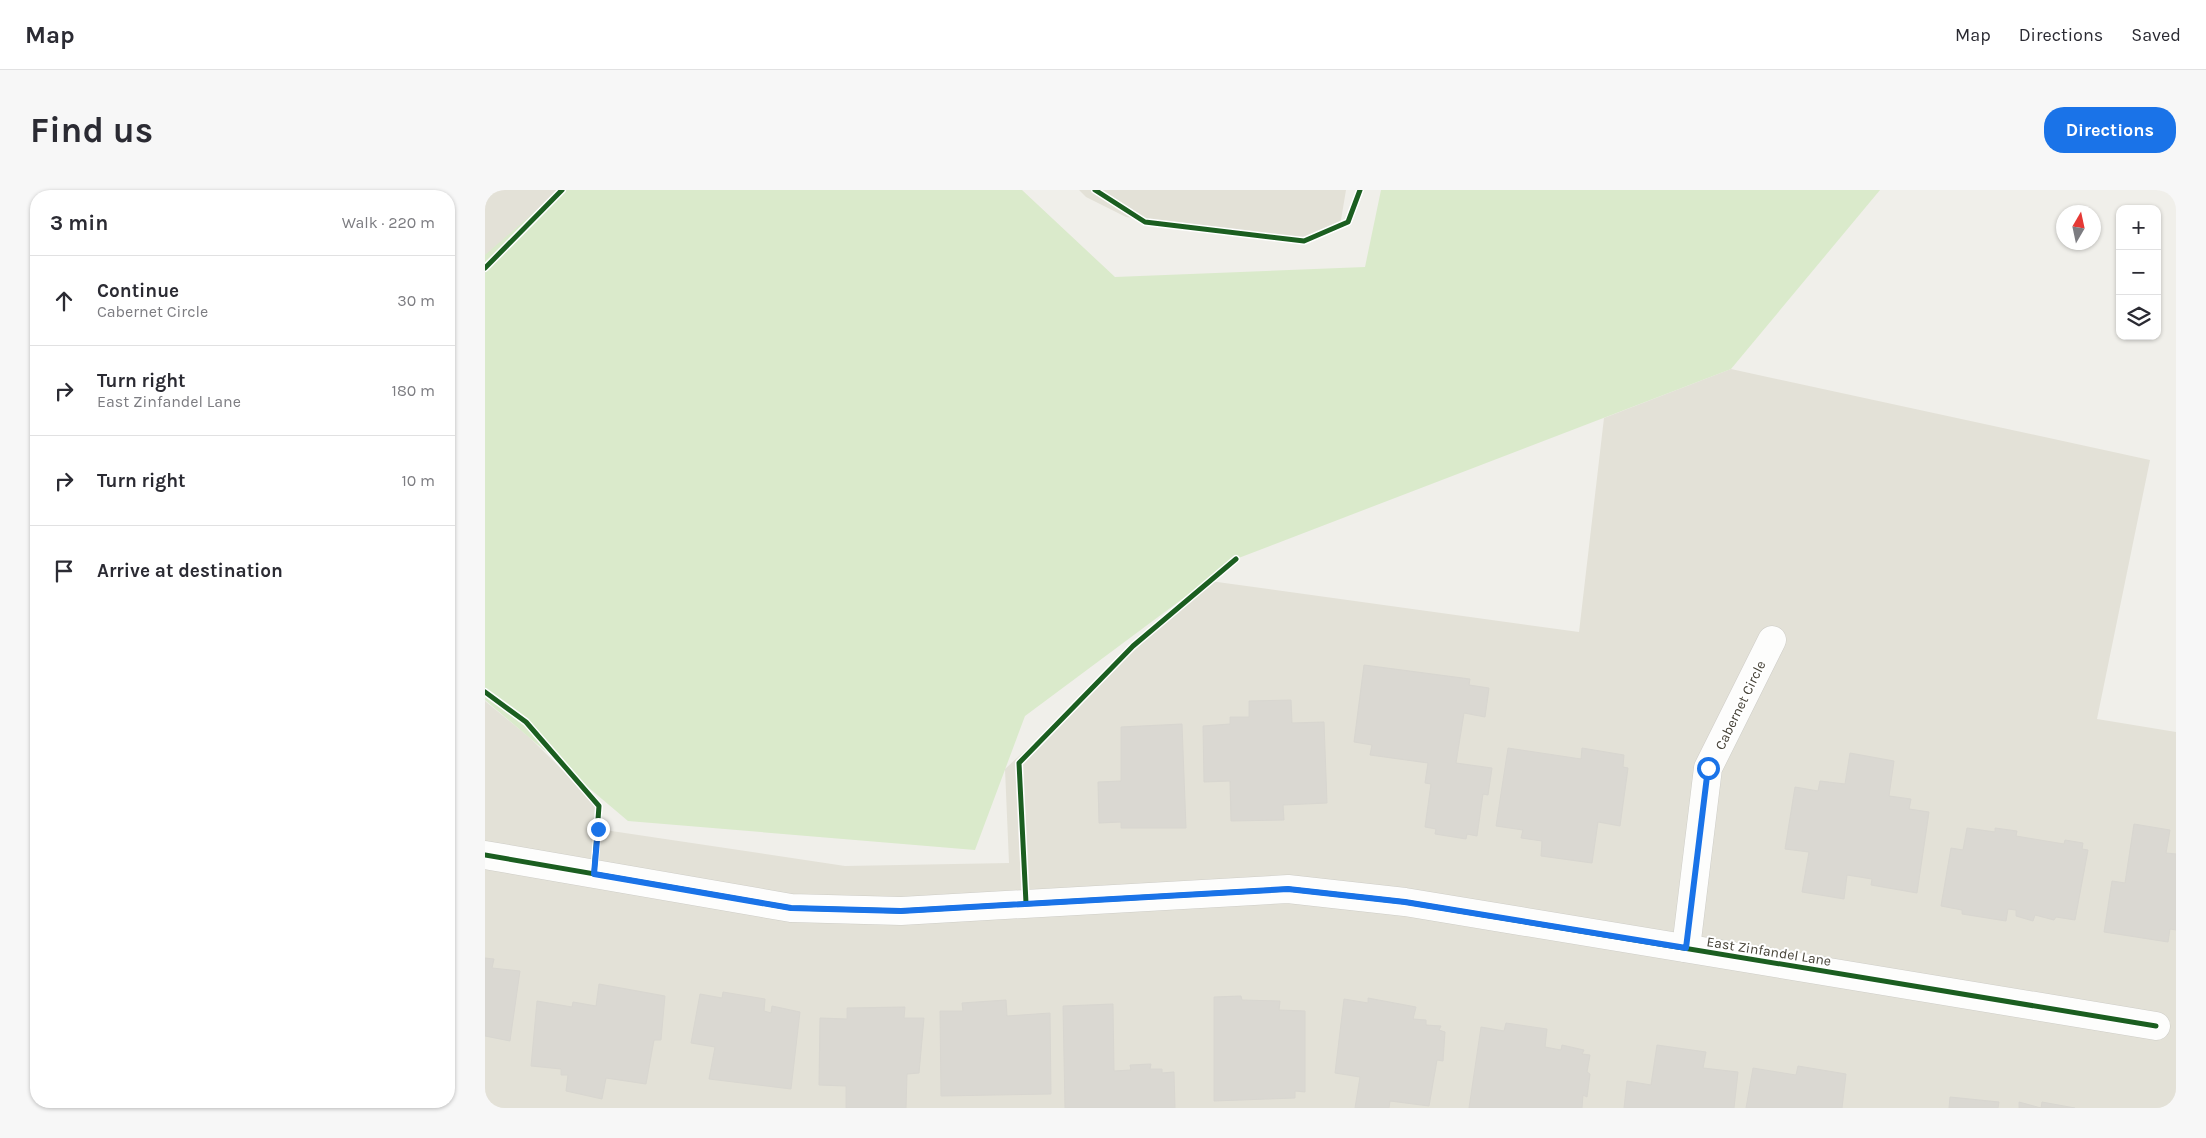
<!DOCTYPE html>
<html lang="en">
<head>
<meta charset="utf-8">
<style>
  body { margin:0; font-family:Karla,sans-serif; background:#f7f7f7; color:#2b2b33 }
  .controls { position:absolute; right:15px; top:15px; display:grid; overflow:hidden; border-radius:10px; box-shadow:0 1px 4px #0004 }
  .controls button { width:45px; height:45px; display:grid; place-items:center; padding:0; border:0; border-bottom:1px solid #e1e1e2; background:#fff; color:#2b2b33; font:25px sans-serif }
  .compass { position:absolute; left:1571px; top:15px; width:45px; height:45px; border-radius:50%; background:#fff; box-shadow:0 1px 4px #0004; rotate:9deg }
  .stop { position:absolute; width:15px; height:15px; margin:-11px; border:4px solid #1a73e8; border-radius:50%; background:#fff }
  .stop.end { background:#1a73e8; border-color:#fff; box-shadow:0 1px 5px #0008 }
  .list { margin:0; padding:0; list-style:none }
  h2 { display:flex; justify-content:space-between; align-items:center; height:65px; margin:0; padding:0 20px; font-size:21px }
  h2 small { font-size:16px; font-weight:400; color:#7c7c81 }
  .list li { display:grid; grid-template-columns:32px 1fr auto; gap:15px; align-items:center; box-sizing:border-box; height:90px; padding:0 20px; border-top:1px solid #e1e1e2 }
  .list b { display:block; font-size:19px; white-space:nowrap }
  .list p { margin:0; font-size:16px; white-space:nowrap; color:#7c7c81 }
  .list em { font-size:16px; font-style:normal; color:#7c7c81 }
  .icon { flex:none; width:28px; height:28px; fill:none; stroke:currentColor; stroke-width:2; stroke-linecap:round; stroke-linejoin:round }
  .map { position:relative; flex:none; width:1691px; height:918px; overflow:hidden; border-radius:20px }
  header { display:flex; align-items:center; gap:30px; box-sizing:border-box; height:70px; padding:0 25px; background:#fff; border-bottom:1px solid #e1e1e2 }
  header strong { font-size:24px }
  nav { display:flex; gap:28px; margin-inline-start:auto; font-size:18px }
  .intro { display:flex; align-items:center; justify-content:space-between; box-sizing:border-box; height:120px; padding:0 30px }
  h1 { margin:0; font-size:35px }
  .button { padding:12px 22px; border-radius:20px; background:#1a73e8; color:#fff; font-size:18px; font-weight:700 }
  main { display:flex; gap:30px; padding:0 30px }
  aside { flex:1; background:#fff; border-radius:20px; box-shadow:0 1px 4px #0004 }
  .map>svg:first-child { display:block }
</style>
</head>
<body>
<header>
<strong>Map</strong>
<nav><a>Map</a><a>Directions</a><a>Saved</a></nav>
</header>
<div class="intro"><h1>Find us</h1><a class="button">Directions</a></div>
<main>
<aside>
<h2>3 min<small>Walk · 220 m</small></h2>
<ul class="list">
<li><svg class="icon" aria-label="ahead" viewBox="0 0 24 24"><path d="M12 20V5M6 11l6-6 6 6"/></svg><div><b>Continue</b><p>Cabernet Circle</p></div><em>30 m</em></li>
<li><svg class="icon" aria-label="right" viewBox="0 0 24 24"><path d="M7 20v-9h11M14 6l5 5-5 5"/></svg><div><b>Turn right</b><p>East Zinfandel Lane</p></div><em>180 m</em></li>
<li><svg class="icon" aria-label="right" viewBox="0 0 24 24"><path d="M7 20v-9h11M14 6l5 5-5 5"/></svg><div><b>Turn right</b></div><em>10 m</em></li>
<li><svg class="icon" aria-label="arrive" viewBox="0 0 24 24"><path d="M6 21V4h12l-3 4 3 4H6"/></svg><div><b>Arrive at destination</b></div></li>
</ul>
</aside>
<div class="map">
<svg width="1691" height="918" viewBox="0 0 1691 918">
  <rect width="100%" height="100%" fill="#f0efea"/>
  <g fill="#e3e1d7">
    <path d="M 0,0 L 74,0 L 74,2 L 0,66 Z"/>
    <path d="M 594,0 L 861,0 L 855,36 L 819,51 L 641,27 L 601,7 Z"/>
    <path d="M 1246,179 L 1665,270 L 1612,529 L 1691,542 L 1691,918 L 0,918 L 0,511 L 44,547 L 114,616 L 113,639 L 360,676 L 524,673 L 520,579 L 725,391 L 1094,442 L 1119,228 Z"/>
  </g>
  <path fill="#daeacb" d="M 75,0 L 537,0 L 630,87 L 880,77 L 896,0 L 1395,0 L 1246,179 L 751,369 L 540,526 L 490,660 L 143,631 L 0,510 L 0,65 Z"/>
  <g fill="#dad8d2" stroke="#d8d6d0">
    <path d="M 879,475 L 985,489 L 984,495 L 1004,498 L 1000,527 L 979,523 L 971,573 L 1007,578 L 1003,605 L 998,604 L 992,646 L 982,644 L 981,649 L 950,644 L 951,639 L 940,637 L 946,594 L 940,593 L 943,573 L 885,565 L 887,555 L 869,552 Z"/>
    <path d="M 806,510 L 807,533 L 839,532 L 842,613 L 798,615 L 799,630 L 746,631 L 745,591 L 719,592 L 718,536 L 745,534 L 745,527 L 764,527 L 764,511 Z"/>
    <path d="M 697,534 L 701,638 L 636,638 L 636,632 L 614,633 L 613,592 L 636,591 L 636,537 Z"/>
    <path d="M 1023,558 L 1096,569 L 1097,558 L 1139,565 L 1138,577 L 1143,578 L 1135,636 L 1113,632 L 1107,673 L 1056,666 L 1057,651 L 1036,648 L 1038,640 L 1011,636 Z"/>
    <path d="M 1365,563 L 1409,571 L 1404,606 L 1426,609 L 1424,619 L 1444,622 L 1432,703 L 1386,695 L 1387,689 L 1362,685 L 1359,709 L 1317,702 L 1324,662 L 1300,659 L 1310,597 L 1333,601 L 1335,591 L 1360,594 Z"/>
    <path d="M 1649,634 L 1685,640 L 1681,663 L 1691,664 L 1691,740 L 1685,739 L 1683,752 L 1619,742 L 1627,691 L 1640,693 Z"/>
    <path d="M 1482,638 L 1510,642 L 1510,638 L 1532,641 L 1531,646 L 1579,654 L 1580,650 L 1598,653 L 1597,659 L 1603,660 L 1590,730 L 1571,727 L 1569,730 L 1550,725 L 1548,731 L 1531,726 L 1531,720 L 1523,719 L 1521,731 L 1477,724 L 1477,720 L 1456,716 L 1466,658 L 1478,660 Z"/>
    <path d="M 0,768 L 9,769 L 7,778 L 35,781 L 25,851 L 0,846 Z"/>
    <path d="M 114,794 L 180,806 L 176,850 L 169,850 L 161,894 L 121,888 L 117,909 L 81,901 L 83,885 L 76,885 L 76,879 L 46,876 L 52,811 L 87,817 L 88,812 L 111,816 Z"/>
    <path d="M 238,802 L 280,809 L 279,821 L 286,823 L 287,816 L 315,822 L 306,899 L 224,889 L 230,857 L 206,853 L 215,804 L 237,808 Z"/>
    <path d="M 756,806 L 757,810 L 795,811 L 794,820 L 820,821 L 820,902 L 810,901 L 810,908 L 729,911 L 729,807 Z"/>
    <path d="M 883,808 L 931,817 L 928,829 L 941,830 L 941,835 L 956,836 L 954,840 L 960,842 L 958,871 L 952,870 L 944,916 L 905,911 L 904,918 L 870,918 L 875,887 L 850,883 L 859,809 L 883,813 Z"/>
    <path d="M 521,810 L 522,826 L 565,823 L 566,904 L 456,906 L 455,821 L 478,821 L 477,813 Z"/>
    <path d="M 628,814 L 629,881 L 646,880 L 645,875 L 666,874 L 665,879 L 677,879 L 677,883 L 689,882 L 690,918 L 580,918 L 578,816 Z"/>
    <path d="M 420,817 L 419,828 L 439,828 L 434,883 L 422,884 L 421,918 L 361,918 L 361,896 L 334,895 L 335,828 L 362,829 L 362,818 Z"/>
    <path d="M 1021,833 L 1062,839 L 1060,857 L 1076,860 L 1077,855 L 1099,860 L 1097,864 L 1105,865 L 1102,882 L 1105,884 L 1102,907 L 1098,905 L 1097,918 L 984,918 L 996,837 L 1019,841 Z"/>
    <path d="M 1172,855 L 1221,862 L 1218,878 L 1253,882 L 1249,918 L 1139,918 L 1142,891 L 1166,895 Z"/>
    <path d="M 1313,876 L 1361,884 L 1357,918 L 1261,918 L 1268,878 L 1311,885 Z"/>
    <path d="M 1465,907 L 1514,912 L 1513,918 L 1464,918 Z"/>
    <path d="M 1534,912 L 1556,918 L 1557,912 L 1590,918 L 1534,918 Z"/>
  </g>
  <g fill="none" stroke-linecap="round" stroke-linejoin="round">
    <g stroke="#cecdc7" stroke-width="29">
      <g id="minor">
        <path d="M 0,665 L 306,718 L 416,721 L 803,699 L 920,712 L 1671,836"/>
        <path d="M 1201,758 L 1223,578 L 1287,450"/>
      </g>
    </g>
    <use href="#minor" stroke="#fdfdfc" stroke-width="28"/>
    <g stroke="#fff" stroke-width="8">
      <g id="cycleway">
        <path d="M 610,0 L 660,32 L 819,51 L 863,32 L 875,0"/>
        <path d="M 0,78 L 77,0"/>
        <path d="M 0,502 L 41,532 L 114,616 L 109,684"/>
        <path d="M 0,665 L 306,718 L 416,721 L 803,699 L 920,712 L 1671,836"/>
        <path d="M 541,713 L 534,573 L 648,456 L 751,369"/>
      </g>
    </g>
    <use href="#cycleway" stroke="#1b5e20" stroke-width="5"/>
  </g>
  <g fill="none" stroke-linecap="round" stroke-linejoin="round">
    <path stroke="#1a73e8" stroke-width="6" d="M 113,639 L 109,684 L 306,718 L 416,721 L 803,699 L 920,712 L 1201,758 L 1223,578"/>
  </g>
  <g text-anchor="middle" stroke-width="4" stroke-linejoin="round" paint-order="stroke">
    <g font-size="14" fill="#454136" stroke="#fff">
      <text transform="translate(1255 515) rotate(-64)" y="5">Cabernet Circle</text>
      <text transform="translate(1284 761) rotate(9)" y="5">East Zinfandel Lane</text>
    </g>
  </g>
</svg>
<div class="controls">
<button>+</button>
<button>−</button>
<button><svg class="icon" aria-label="layers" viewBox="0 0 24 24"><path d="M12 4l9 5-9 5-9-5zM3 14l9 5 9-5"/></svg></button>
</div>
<svg class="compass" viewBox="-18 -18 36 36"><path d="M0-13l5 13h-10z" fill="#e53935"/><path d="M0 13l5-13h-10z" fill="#7c7c81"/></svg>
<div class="stop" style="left:1223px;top:578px"></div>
<div class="stop end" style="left:113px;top:639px"></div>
</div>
</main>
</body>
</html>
